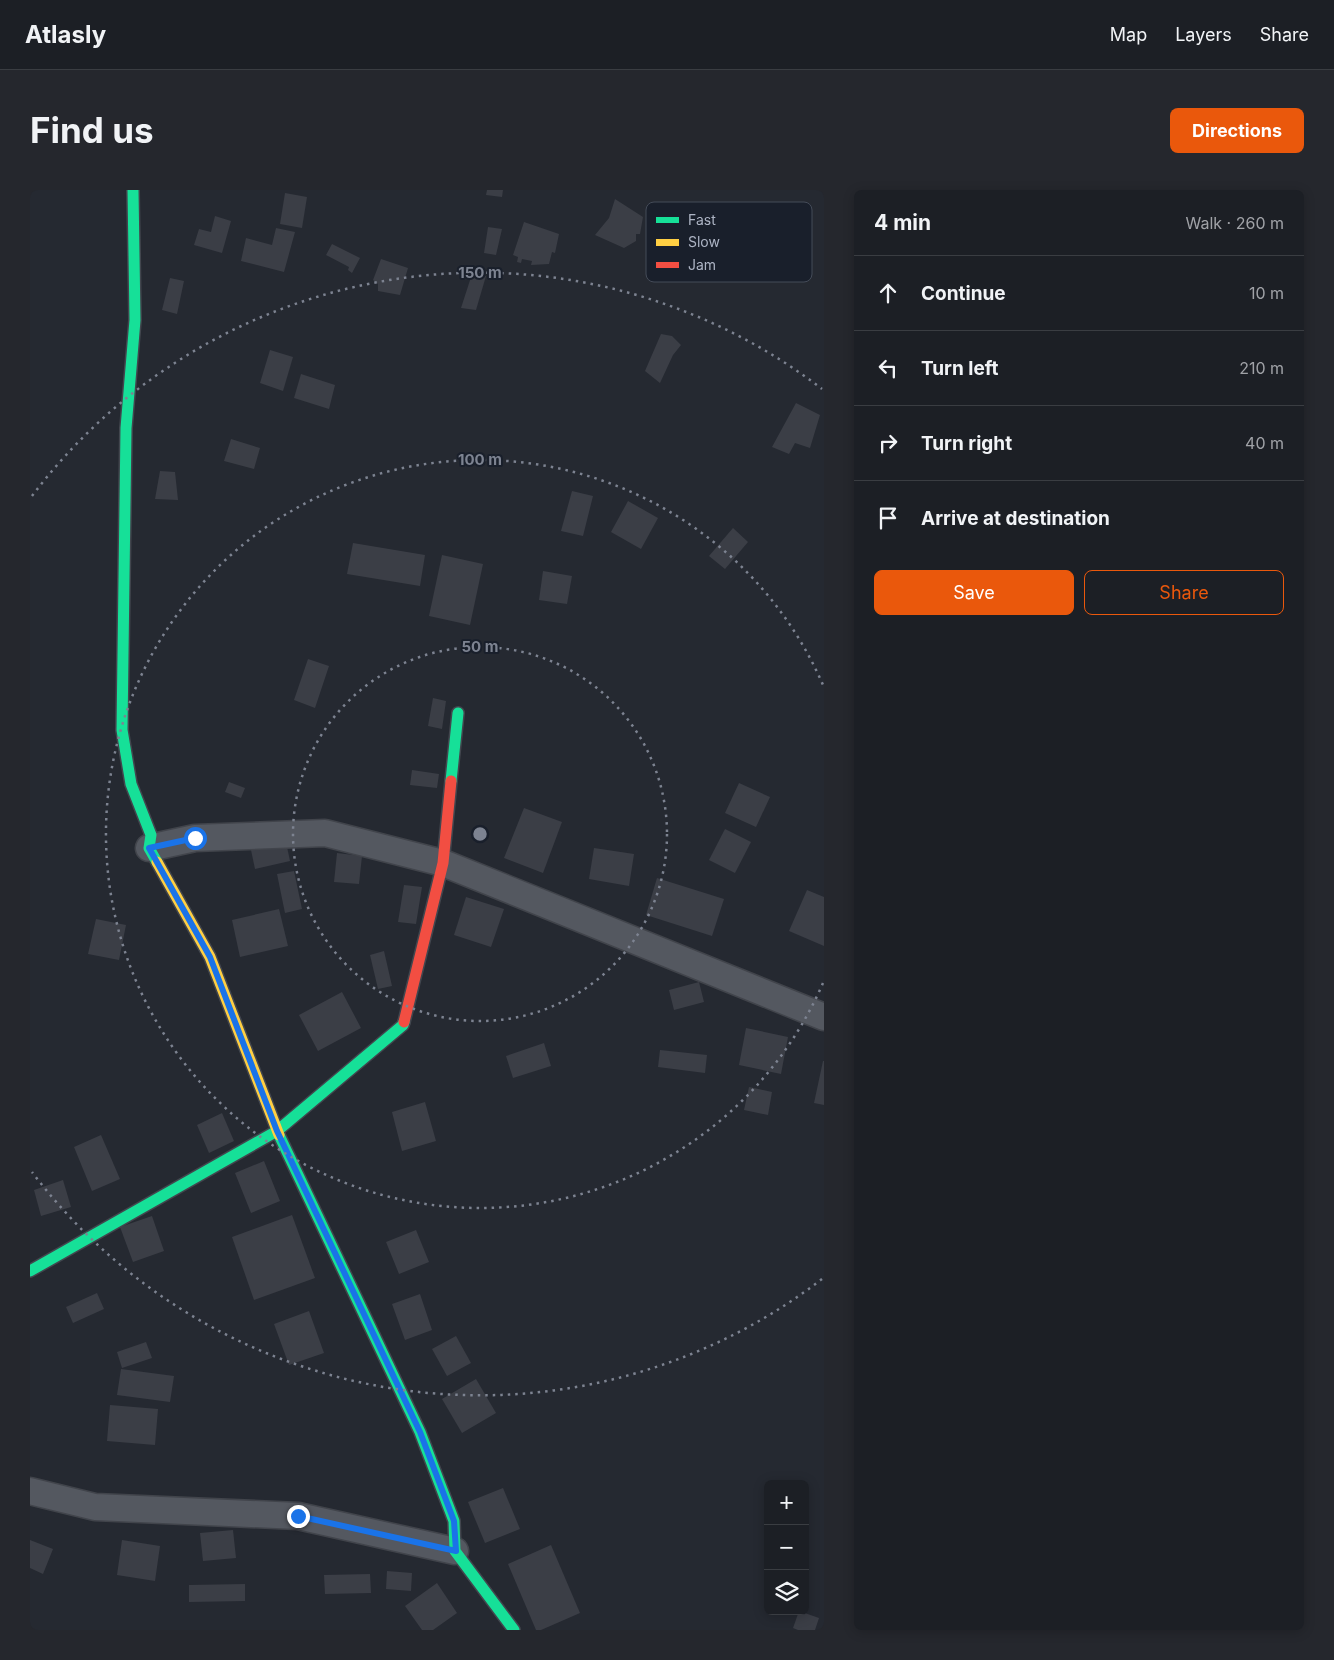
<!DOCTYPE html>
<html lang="en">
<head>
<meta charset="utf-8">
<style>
  body { margin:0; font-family:Inter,sans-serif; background:#25272d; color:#f1f3f6 }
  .controls { position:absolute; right:15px; bottom:15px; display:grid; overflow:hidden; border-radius:8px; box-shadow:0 2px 12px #0003 }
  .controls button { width:45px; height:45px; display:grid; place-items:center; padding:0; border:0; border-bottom:1px solid #3a3d42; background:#1c1f25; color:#f1f3f6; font:25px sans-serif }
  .stop { position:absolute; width:15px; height:15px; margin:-11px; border:4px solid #1a73e8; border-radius:50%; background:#fff }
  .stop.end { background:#1a73e8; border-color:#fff; box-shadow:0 1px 5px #0008 }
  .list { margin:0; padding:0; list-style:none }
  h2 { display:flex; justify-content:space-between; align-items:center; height:65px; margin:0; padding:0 20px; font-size:21px }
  h2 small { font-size:16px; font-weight:400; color:#a0a2a7 }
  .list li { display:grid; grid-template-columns:32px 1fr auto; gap:15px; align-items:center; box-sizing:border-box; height:75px; padding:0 20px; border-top:1px solid #3a3d42 }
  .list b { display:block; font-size:19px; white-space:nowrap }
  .list em { font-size:16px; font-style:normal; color:#a0a2a7 }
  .actions { display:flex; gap:10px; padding:15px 20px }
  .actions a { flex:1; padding:11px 0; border:1px solid #ea580c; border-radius:8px; text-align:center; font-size:18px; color:#ea580c }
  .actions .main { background:#ea580c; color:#fff }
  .icon { flex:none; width:28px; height:28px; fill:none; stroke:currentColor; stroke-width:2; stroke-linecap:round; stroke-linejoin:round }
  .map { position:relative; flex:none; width:794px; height:1440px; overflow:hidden; border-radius:8px }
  header { display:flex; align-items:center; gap:30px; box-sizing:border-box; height:70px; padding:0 25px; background:#1c1f25; border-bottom:1px solid #3a3d42 }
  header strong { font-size:24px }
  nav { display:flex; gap:28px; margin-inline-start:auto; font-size:18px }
  .intro { display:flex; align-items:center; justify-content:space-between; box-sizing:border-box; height:120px; padding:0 30px }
  h1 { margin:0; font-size:35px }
  .button { padding:12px 22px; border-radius:8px; background:#ea580c; color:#fff; font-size:18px; font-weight:700 }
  main { display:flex; gap:30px; padding:0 30px }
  aside { flex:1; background:#1c1f25; border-radius:8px; box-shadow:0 2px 12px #0003 }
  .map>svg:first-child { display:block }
</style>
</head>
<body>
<header>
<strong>Atlasly</strong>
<nav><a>Map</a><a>Layers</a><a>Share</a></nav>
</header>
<div class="intro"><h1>Find us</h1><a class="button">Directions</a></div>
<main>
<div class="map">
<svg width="794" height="1440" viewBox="0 0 794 1440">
  <rect width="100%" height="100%" fill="#252931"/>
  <g fill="#3b3e46">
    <path d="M 457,0 L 473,0 L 472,7 L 456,5 Z"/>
    <path d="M 255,3 L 277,7 L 272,38 L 250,34 Z"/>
    <path d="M 585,9 L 613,27 L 610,44 L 606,44 L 606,51 L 594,58 L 565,45 L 579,28 Z"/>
    <path d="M 185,26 L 201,31 L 192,63 L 164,55 L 169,39 L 181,42 Z"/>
    <path d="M 494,32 L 529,44 L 525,63 L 522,62 L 519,74 L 501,75 L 502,71 L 492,69 L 491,73 L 487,72 L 488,67 L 483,65 Z"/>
    <path d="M 458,37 L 472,39 L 466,65 L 454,63 Z"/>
    <path d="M 246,38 L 265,42 L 254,82 L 211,71 L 216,48 L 242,55 Z"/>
    <path d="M 302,54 L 330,68 L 322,83 L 318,80 L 319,77 L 296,65 Z"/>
    <path d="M 351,69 L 378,78 L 370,105 L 348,101 L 348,94 L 343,90 Z"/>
    <path d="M 442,84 L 456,86 L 446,120 L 431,118 Z"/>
    <path d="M 140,88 L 154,91 L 147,124 L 132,120 Z"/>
    <path d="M 631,144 L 642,146 L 651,155 L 643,165 L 630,193 L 615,181 Z"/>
    <path d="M 240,160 L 263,167 L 253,201 L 230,193 Z"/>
    <path d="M 271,184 L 305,195 L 299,219 L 264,208 Z"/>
    <path d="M 766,213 L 790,225 L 780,258 L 765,253 L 759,264 L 742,257 Z"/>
    <path d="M 201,249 L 230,258 L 224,279 L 194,271 Z"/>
    <path d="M 130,281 L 145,282 L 148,310 L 125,309 Z"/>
    <path d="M 542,301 L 563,306 L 553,346 L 531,341 Z"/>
    <path d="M 598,311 L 628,328 L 611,359 L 581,342 Z"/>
    <path d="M 703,338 L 718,352 L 695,379 L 679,366 Z"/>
    <path d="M 323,353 L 395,365 L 390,396 L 317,384 Z"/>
    <path d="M 412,365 L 453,374 L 440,435 L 399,426 Z"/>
    <path d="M 513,381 L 542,386 L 537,414 L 509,410 Z"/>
    <path d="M 278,469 L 299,476 L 285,518 L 264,510 Z"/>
    <path d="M 403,508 L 416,511 L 412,539 L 398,536 Z"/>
    <path d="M 382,580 L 409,584 L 407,598 L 380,595 Z"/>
    <path d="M 199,592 L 215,598 L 211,608 L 195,602 Z"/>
    <path d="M 709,593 L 740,607 L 726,637 L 695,623 Z"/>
    <path d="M 494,618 L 532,632 L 513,683 L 474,668 Z"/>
    <path d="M 695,639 L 721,652 L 705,683 L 679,670 Z"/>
    <path d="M 256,652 L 260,671 L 225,679 L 221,660 Z"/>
    <path d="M 564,658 L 604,664 L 599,696 L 559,689 Z"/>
    <path d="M 307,663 L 332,666 L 329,694 L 304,692 Z"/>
    <path d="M 264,681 L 272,719 L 255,723 L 247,684 Z"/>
    <path d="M 627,688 L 694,709 L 682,746 L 616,725 Z"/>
    <path d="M 374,695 L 392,697 L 386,734 L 368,732 Z"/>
    <path d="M 777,700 L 794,707 L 794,756 L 759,741 Z"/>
    <path d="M 436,707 L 474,719 L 461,757 L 424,745 Z"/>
    <path d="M 249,719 L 258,756 L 210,767 L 202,730 Z"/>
    <path d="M 66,729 L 96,735 L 89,770 L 58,764 Z"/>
    <path d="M 354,761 L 362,796 L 348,799 L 340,765 Z"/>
    <path d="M 669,792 L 674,812 L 644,820 L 639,800 Z"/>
    <path d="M 312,802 L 331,838 L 288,861 L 269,825 Z"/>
    <path d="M 716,838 L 758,847 L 751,884 L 709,875 Z"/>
    <path d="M 514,853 L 521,876 L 483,888 L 476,866 Z"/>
    <path d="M 630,860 L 677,865 L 675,883 L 628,877 Z"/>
    <path d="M 793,871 L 794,871 L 794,915 L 784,913 Z"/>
    <path d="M 719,897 L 742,902 L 738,925 L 714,920 Z"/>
    <path d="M 395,912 L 406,951 L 372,961 L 362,922 Z"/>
    <path d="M 192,923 L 204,951 L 179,963 L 167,935 Z"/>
    <path d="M 71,945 L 90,989 L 62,1001 L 44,957 Z"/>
    <path d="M 234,971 L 250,1011 L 221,1023 L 205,983 Z"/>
    <path d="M 33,990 L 41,1017 L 11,1026 L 4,1000 Z"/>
    <path d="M 262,1025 L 285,1088 L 224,1110 L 202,1047 Z"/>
    <path d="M 122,1026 L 134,1061 L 103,1072 L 90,1037 Z"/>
    <path d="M 386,1040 L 399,1072 L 369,1084 L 356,1052 Z"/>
    <path d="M 67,1103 L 74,1119 L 43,1133 L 36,1117 Z"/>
    <path d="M 390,1104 L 402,1140 L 375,1150 L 362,1114 Z"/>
    <path d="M 279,1121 L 294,1163 L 259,1175 L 244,1134 Z"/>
    <path d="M 426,1146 L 441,1173 L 417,1186 L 402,1159 Z"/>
    <path d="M 116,1152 L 122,1168 L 92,1178 L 87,1162 Z"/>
    <path d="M 91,1179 L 144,1186 L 140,1212 L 87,1205 Z"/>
    <path d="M 446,1189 L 466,1223 L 432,1243 L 412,1209 Z"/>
    <path d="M 80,1215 L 128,1219 L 125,1255 L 77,1251 Z"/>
    <path d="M 473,1298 L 490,1339 L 455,1353 L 438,1312 Z"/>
    <path d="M 203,1340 L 206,1368 L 173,1371 L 170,1343 Z"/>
    <path d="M 0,1350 L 23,1359 L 13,1384 L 0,1378 Z"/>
    <path d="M 92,1350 L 130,1356 L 125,1391 L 87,1385 Z"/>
    <path d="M 521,1355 L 550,1423 L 511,1440 L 506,1440 L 478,1374 Z"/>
    <path d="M 357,1381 L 382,1383 L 381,1401 L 356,1399 Z"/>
    <path d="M 340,1384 L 341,1403 L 295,1404 L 294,1385 Z"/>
    <path d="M 407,1393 L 427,1423 L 403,1440 L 392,1440 L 375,1416 Z"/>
    <path d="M 215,1394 L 215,1411 L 159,1412 L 159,1395 Z"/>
    <path d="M 769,1421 L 789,1428 L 785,1440 L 768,1440 L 763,1438 Z"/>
  </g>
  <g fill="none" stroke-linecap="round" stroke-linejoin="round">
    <g stroke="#41444b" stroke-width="29">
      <g id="street">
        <path d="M 119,658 L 165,648 L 295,643 L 413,673 L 794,827"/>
        <path d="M 0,1301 L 65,1317 L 268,1326 L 425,1361"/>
      </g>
    </g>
    <g stroke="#42464e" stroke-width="14">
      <g id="fast">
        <path d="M 103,0 L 105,130 L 96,238 L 92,540 L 101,594 L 121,645 L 119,658 L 127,672"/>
        <path d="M 421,591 L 428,523"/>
        <path d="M 249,945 L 390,1242 L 424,1331 L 425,1361 L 484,1440"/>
        <path d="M 0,1081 L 247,941 L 373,835 L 374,832"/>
      </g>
    </g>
    <g stroke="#42464e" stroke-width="14">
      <path id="slow" d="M 127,672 L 180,767 L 249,945"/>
    </g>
    <g stroke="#42464e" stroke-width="14">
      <path id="jam" d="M 374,832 L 413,673 L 421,591"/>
    </g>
    <use href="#street" stroke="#545860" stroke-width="26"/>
    <use href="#fast" stroke="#16e098" stroke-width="11"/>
    <use href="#slow" stroke="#ffcf43" stroke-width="11"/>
    <use href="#jam" stroke="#f24e42" stroke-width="11"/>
  </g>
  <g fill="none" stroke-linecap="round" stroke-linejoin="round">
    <path stroke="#1a73e8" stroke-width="6" d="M 165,648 L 119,658 L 180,767 L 247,941 L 390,1242 L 424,1331 L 426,1361 L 268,1326"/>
  </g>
  <g fill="none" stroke="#7d8391" stroke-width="2.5" stroke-dasharray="2.5 5">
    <circle cx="450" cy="644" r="187"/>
    <path d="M793 793A374 374 0 1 1 793 495"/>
    <path d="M792 1089A561 561 0 0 1 2 982M2 306A561 561 0 0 1 792 199"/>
  </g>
  <rect x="616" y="12" width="166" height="80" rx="8" fill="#191f2b" stroke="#454c59" stroke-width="1"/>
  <rect x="626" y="27" width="23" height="6" fill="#16e098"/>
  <rect x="626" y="49" width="23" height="7" fill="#ffcf43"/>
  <rect x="626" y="72" width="23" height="6" fill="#f24e42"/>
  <g font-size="14" fill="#adb4c4">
    <text x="658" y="35">Fast</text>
    <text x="658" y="57">Slow</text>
    <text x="658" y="80">Jam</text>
  </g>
  <circle cx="450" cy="644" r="8" fill="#7d8391" stroke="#191f2b" stroke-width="2.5"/>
  <g font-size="15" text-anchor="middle" font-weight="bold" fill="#7d8391" stroke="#191f2b" stroke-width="4" stroke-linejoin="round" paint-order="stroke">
    <text x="450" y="88">150 m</text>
    <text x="450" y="275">100 m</text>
    <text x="450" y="462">50 m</text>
  </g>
</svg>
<div class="controls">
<button>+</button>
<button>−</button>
<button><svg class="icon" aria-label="layers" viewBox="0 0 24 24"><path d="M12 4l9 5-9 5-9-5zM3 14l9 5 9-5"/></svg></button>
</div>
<div class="stop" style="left:165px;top:648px"></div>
<div class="stop end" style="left:268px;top:1326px"></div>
</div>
<aside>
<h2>4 min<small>Walk · 260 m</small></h2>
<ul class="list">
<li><svg class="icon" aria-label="ahead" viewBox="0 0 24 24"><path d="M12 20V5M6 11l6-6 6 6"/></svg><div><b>Continue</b></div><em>10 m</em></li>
<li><svg class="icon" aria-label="left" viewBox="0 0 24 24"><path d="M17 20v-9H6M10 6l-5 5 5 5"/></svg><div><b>Turn left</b></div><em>210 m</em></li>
<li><svg class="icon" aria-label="right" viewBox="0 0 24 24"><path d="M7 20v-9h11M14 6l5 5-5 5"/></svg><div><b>Turn right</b></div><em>40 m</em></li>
<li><svg class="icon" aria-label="arrive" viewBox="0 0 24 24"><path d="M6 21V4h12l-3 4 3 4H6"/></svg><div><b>Arrive at destination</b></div></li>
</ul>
<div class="actions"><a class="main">Save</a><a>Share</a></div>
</aside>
</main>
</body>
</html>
